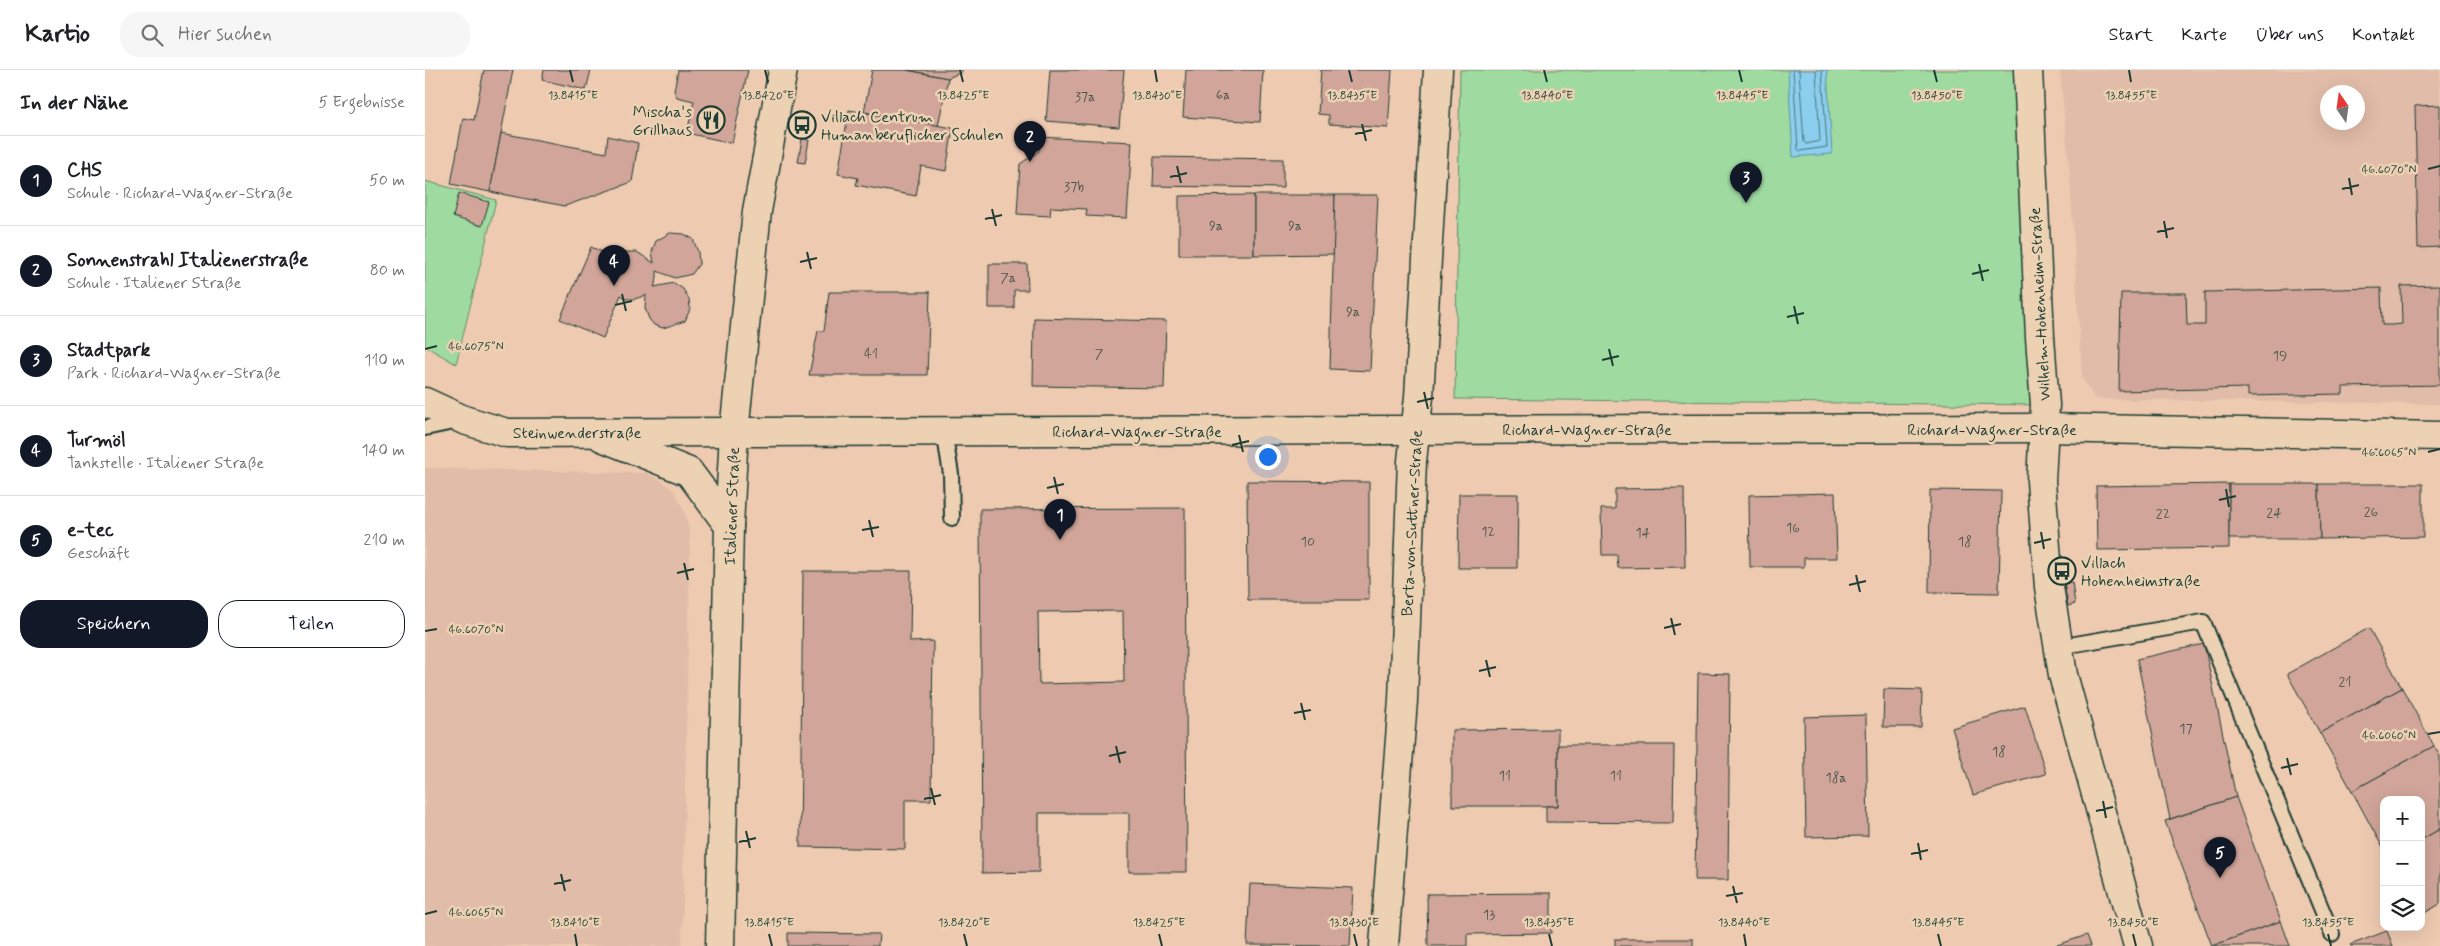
<!DOCTYPE html>
<html lang="de">
<head>
<meta charset="utf-8">
<style>
  body { margin:0; font-family:Mynerve,sans-serif; background:#f6f6f6; color:#202124 }
  .controls { position:absolute; right:15px; bottom:15px; display:grid; overflow:hidden; border-radius:10px; box-shadow:0 5px 20px #0002 }
  .controls button { width:45px; height:45px; display:grid; place-items:center; padding:0; border:0; border-bottom:1px solid #e0e0e0; background:#fff; color:#202124; font:25px sans-serif }
  .compass { position:absolute; left:1895px; top:15px; width:45px; height:45px; border-radius:50%; background:#fff; box-shadow:0 5px 20px #0002; rotate:347deg }
  .you { position:absolute; left:842px; top:386px; width:18px; height:18px; margin:-12px; border:4px solid #fff; border-radius:50%; background:#1a73e8; box-shadow:0 0 0 8px #1a73e833 }
  .badge { display:grid; place-items:center; width:32px; height:32px; border-radius:50%; background:#111827; color:#fff; font-size:16px; font-weight:700 }
  .pin { position:absolute; translate:-50% -41px; filter:drop-shadow(0 1px 2px #0008) }
  .pin::after { content:''; position:absolute; top:26px; width:18px; height:15px; background:inherit; clip-path:polygon(0 0,100% 0,50% 100%) }
  .list { margin:0; padding:0; list-style:none }
  h2 { display:flex; justify-content:space-between; align-items:center; height:65px; margin:0; padding:0 20px; font-size:21px }
  h2 small { font-size:16px; font-weight:400; color:#757577 }
  .list li { display:grid; grid-template-columns:32px 1fr auto; gap:15px; align-items:center; box-sizing:border-box; height:90px; padding:0 20px; border-top:1px solid #e0e0e0 }
  .list b { display:block; font-size:19px; white-space:nowrap }
  .list p { margin:0; font-size:16px; white-space:nowrap; color:#757577 }
  .list em { font-size:16px; font-style:normal; color:#757577 }
  .actions { display:flex; gap:10px; padding:15px 20px }
  .actions a { flex:1; padding:11px 0; border:1px solid #111827; border-radius:20px; text-align:center; font-size:18px; color:#111827 }
  .actions .main { background:#111827; color:#fff }
  .icon { flex:none; width:28px; height:28px; fill:none; stroke:currentColor; stroke-width:2; stroke-linecap:round; stroke-linejoin:round }
  .map { position:relative; flex:none; width:2015px; height:876px; overflow:hidden }
  header { display:flex; align-items:center; gap:30px; box-sizing:border-box; height:70px; padding:0 25px; background:#fff; border-bottom:1px solid #e0e0e0 }
  header strong { font-size:24px }
  nav { display:flex; gap:28px; margin-inline-start:auto; font-size:18px }
  .search { width:350px; height:45px; background:#f6f6f6; display:flex; align-items:center; gap:12px; box-sizing:border-box; padding:0 18px; border-radius:20px; color:#757577; font-size:19px }
  main { display:flex }
  aside { flex:1; background:#fff }
  .map>svg:first-child { display:block }
</style>
</head>
<body>
<header>
<strong>Kartio</strong>
<div class="search"><svg class="icon" aria-label="search" viewBox="0 0 24 24"><circle cx="10" cy="10" r="6"/><path d="M15 15l6 6"/></svg>Hier suchen</div>
<nav><a>Start</a><a>Karte</a><a>Über uns</a><a>Kontakt</a></nav>
</header>
<main>
<aside>
<h2>In der Nähe<small>5 Ergebnisse</small></h2>
<ul class="list">
<li><span class="badge">1</span><div><b>CHS</b><p>Schule · Richard-Wagner-Straße</p></div><em>50 m</em></li>
<li><span class="badge">2</span><div><b>Sonnenstrahl Italienerstraße</b><p>Schule · Italiener Straße</p></div><em>80 m</em></li>
<li><span class="badge">3</span><div><b>Stadtpark</b><p>Park · Richard-Wagner-Straße</p></div><em>110 m</em></li>
<li><span class="badge">4</span><div><b>Turmöl</b><p>Tankstelle · Italiener Straße</p></div><em>140 m</em></li>
<li><span class="badge">5</span><div><b>e-tec</b><p>Geschäft</p></div><em>210 m</em></li>
</ul>
<div class="actions"><a class="main">Speichern</a><a>Teilen</a></div>
</aside>
<div class="map">
<svg width="2015" height="876" viewBox="0 0 2015 876">
  <rect width="100%" height="100%" fill="#eecab1"/>
  <filter id="ink" filterUnits="userSpaceOnUse"><feTurbulence type="fractalNoise" baseFrequency=".02" numOctaves="2"/><feDisplacementMap in="SourceGraphic" scale="10" xChannelSelector="R" yChannelSelector="G"/><feConvolveMatrix kernelMatrix="1 2 1 2 8 2 1 2 1" color-interpolation-filters="sRGB"/></filter>
  <g filter="url(#ink)">
    <g fill="#e1bca8" fill-rule="evenodd">
      <path d="M 1635,0 L 2015,0 L 2015,334 L 1670,329 L 1657,308 L 1645,107 ZM 1902,22 L 1932,22 L 1932,52 L 1902,52 Z"/>
      <path d="M 0,398 L 221,403 L 239,412 L 250,422 L 259,441 L 265,463 L 257,876 L 0,876 Z"/>
    </g>
    <g fill="#9fdaa0" stroke="#5f8c6a">
      <path d="M 1035,0 L 1603,0 L 1620,335 L 1030,329 Z"/>
      <path d="M 0,111 L 71,130 L 31,294 L 0,276 Z"/>
    </g>
    <path fill="#8cceed" stroke="#6094a3" d="M 1363,0 L 1402,0 L 1407,84 L 1368,87 Z"/>
    <g fill="none" stroke-linecap="round" stroke-linejoin="round">
      <g stroke="#4b777e" stroke-width="1">
        <path d="M 1368,0 L 1373,79 L 1375,81 L 1402,77 L 1397,0"/>
        <path d="M 1374,0 L 1379,72 L 1381,74 L 1395,71 L 1391,0"/>
      </g>
    </g>
    <g fill="#d1a599" stroke="#1f3d34" fill-rule="evenodd">
      <path d="M 59,0 L 88,0 L 65,122 L 26,114 L 38,48 L 49,50 Z"/>
      <path d="M 119,0 L 166,0 L 161,20 L 117,10 Z"/>
      <path d="M 253,0 L 323,0 L 307,73 L 262,63 L 269,31 L 252,27 L 249,21 Z"/>
      <path d="M 447,0 L 482,0 L 523,8 L 513,56 L 439,42 Z"/>
      <path d="M 482,0 L 537,0 L 537,2 L 523,8 Z"/>
      <path d="M 625,0 L 699,0 L 694,57 L 621,51 Z"/>
      <path d="M 761,0 L 838,0 L 835,52 L 758,47 Z"/>
      <path d="M 896,0 L 967,0 L 963,58 L 904,54 L 904,45 L 893,44 Z"/>
      <path d="M 2015,35 L 2015,177 L 1993,178 L 1990,36 Z"/>
      <path d="M 424,40 L 528,58 L 521,101 L 496,96 L 491,126 L 431,115 L 433,108 L 413,104 Z"/>
      <path d="M 76,63 L 181,83 L 183,66 L 213,73 L 207,112 L 140,136 L 65,122 Z"/>
      <path d="M 614,67 L 707,72 L 702,148 L 661,146 L 662,139 L 626,137 L 625,146 L 592,144 L 595,94 L 614,81 Z"/>
      <path d="M 377,69 L 384,70 L 380,93 L 373,92 Z"/>
      <path d="M 729,87 L 858,89 L 858,118 L 728,116 Z"/>
      <path d="M 34,123 L 64,132 L 57,156 L 28,147 Z"/>
      <path d="M 829,125 L 829,185 L 754,185 L 754,126 Z"/>
      <path d="M 829,125 L 910,125 L 910,184 L 829,185 Z"/>
      <path d="M 910,125 L 953,125 L 945,301 L 905,299 Z"/>
      <path d="M 245,163 L 259,164 L 268,169 L 273,182 L 274,194 L 267,204 L 250,208 L 232,201 L 232,209 L 229,217 L 249,213 L 258,219 L 264,229 L 265,239 L 260,251 L 238,258 L 229,255 L 224,249 L 220,238 L 221,225 L 210,229 L 202,229 L 196,225 L 178,268 L 135,249 L 166,177 L 191,188 L 202,182 L 212,182 L 229,193 L 227,182 L 231,171 Z"/>
      <path d="M 564,194 L 602,194 L 603,220 L 589,220 L 589,238 L 564,238 Z"/>
      <path d="M 2015,215 L 2015,315 L 1918,317 L 1918,324 L 1823,326 L 1823,318 L 1694,321 L 1696,223 L 1761,223 L 1762,255 L 1780,255 L 1780,222 L 1956,218 L 1957,255 L 1967,255 L 1977,254 L 1976,216 Z"/>
      <path d="M 404,222 L 505,222 L 502,305 L 384,305 L 393,261 L 399,261 Z"/>
      <path d="M 609,248 L 741,251 L 739,318 L 608,316 Z"/>
      <path d="M 822,411 L 944,412 L 944,530 L 823,530 Z"/>
      <path d="M 1804,414 L 1804,478 L 1672,480 L 1671,416 Z"/>
      <path d="M 1804,414 L 1894,414 L 1895,469 L 1804,469 Z"/>
      <path d="M 1894,414 L 1998,414 L 1998,467 L 1895,469 Z"/>
      <path d="M 1259,418 L 1260,497 L 1193,498 L 1192,485 L 1177,485 L 1176,439 L 1190,439 L 1190,419 Z"/>
      <path d="M 1505,420 L 1576,421 L 1574,523 L 1504,522 Z"/>
      <path d="M 1410,423 L 1412,488 L 1379,488 L 1379,497 L 1325,497 L 1324,425 Z"/>
      <path d="M 1034,424 L 1093,424 L 1092,498 L 1033,498 Z"/>
      <path d="M 760,438 L 762,802 L 704,802 L 704,743 L 614,743 L 614,802 L 557,803 L 555,439 ZM 698,541 L 699,612 L 614,614 L 613,542 Z"/>
      <path d="M 378,501 L 486,501 L 485,572 L 508,571 L 506,730 L 480,730 L 480,779 L 375,777 Z"/>
      <path d="M 1647,512 L 1650,534 L 1643,536 L 1639,513 Z"/>
      <path d="M 1944,558 L 1977,618 L 1895,663 L 1862,604 Z"/>
      <path d="M 1779,574 L 1811,727 L 1745,749 L 1712,589 Z"/>
      <path d="M 1273,603 L 1305,604 L 1303,810 L 1270,810 Z"/>
      <path d="M 1977,618 L 2009,676 L 1927,721 L 1895,663 Z"/>
      <path d="M 1459,619 L 1497,620 L 1496,657 L 1458,657 Z"/>
      <path d="M 1600,636 L 1621,704 L 1548,725 L 1527,658 Z"/>
      <path d="M 1441,645 L 1443,766 L 1381,767 L 1379,647 Z"/>
      <path d="M 1133,659 L 1133,736 L 1027,736 L 1027,660 Z"/>
      <path d="M 1133,675 L 1249,675 L 1248,753 L 1121,752 L 1121,736 L 1133,736 Z"/>
      <path d="M 2009,676 L 2015,686 L 2015,759 L 1996,770 L 1996,730 L 1959,730 L 1959,780 L 1927,721 Z"/>
      <path d="M 1811,727 L 1856,851 L 1787,876 L 1740,751 Z"/>
      <path d="M 2015,759 L 2015,834 L 1996,845 L 1996,770 Z"/>
      <path d="M 825,814 L 928,818 L 925,876 L 822,875 Z"/>
      <path d="M 1126,823 L 1126,863 L 1042,864 L 1042,876 L 1003,876 L 1002,824 Z"/>
      <path d="M 1856,851 L 1865,876 L 1787,876 Z"/>
      <path d="M 1962,861 L 1968,876 L 1926,876 L 1925,875 Z"/>
      <path d="M 363,863 L 454,864 L 453,876 L 363,876 Z"/>
      <path d="M 1662,865 L 1666,876 L 1629,876 Z"/>
      <rect x="1190" y="869" width="78" height="7"/>
    </g>
    <g fill="none" stroke-linecap="round" stroke-linejoin="round">
      <g stroke="#1f3d34" stroke-width="18">
        <g id="lane">
          <path d="M 0,358 L 33,351"/>
          <path d="M 519,361 L 526,404 L 527,448"/>
          <path d="M 1633,577 L 1778,552 L 1907,864"/>
        </g>
      </g>
      <g stroke="#1f3d34" stroke-width="31">
        <g id="street">
          <path d="M 1603,0 L 1615,267 L 1620,335 L 1616,411 L 1624,517 L 1638,605 L 1713,876"/>
          <path d="M 309,362 L 1619,358 L 2015,366"/>
          <path d="M 959,876 L 978,630 L 987,391 L 994,327 L 1013,0"/>
        </g>
      </g>
      <g stroke="#1f3d34" stroke-width="31">
        <g id="secondary">
          <path d="M 0,332 L 39,350 L 82,363 L 309,362"/>
          <path d="M 177,367 L 264,402 L 304,456"/>
          <path d="M 295,876 L 304,456 L 309,362 L 332,141 L 358,0"/>
        </g>
      </g>
      <use href="#lane" stroke="#ecd1b3" stroke-width="14"/>
      <use href="#street" stroke="#ecd1b3" stroke-width="28"/>
      <use href="#secondary" stroke="#ecd1b3" stroke-width="28"/>
    </g>
  </g>
  <path fill="none" stroke="#1f3d34" stroke-width="2" d="M 145,0 L 148,12M 340,0 L 343,12M 535,0 L 538,12M 730,0 L 732,12M 924,0 L 927,12M 1119,0 L 1122,12M 1314,0 L 1317,12M 1509,0 L 1512,12M 1704,0 L 1706,12M 937,54 L 941,71M 930,64 L 947,60M 752,96 L 756,113M 2003,99 L 2015,96M 745,107 L 762,103M 1924,108 L 1927,125M 1917,119 L 1934,115M 567,139 L 571,156M 560,149 L 577,145M 1739,151 L 1742,168M 1732,162 L 1749,158M 382,182 L 386,199M 375,192 L 392,188M 1554,194 L 1558,211M 1547,204 L 1564,200M 197,224 L 201,241M 190,235 L 207,231M 1369,236 L 1373,254M 1362,247 L 1379,243M 0,279 L 12,276M 1184,279 L 1188,296M 1177,290 L 1194,286M 999,322 L 1003,339M 992,332 L 1009,328M 814,365 L 818,382M 807,375 L 824,371M 2003,382 L 2015,379M 629,407 L 633,424M 622,418 L 639,414M 1801,419 L 1804,437M 1794,430 L 1811,426M 444,450 L 448,467M 437,460 L 454,457M 1616,462 L 1619,479M 1609,473 L 1626,469M 259,493 L 263,510M 252,503 L 269,499M 1431,505 L 1435,522M 1424,515 L 1441,511M 1246,548 L 1250,565M 1239,558 L 1256,554M 0,561 L 12,559M 1061,590 L 1065,607M 1054,601 L 1071,597M 876,633 L 880,650M 869,643 L 886,640M 2003,664 L 2015,662M 691,676 L 695,693M 684,686 L 701,682M 1862,688 L 1866,705M 1856,698 L 1873,694M 506,718 L 510,735M 499,729 L 516,725M 1678,731 L 1681,748M 1671,741 L 1688,737M 321,761 L 325,778M 314,772 L 331,768M 1493,773 L 1496,790M 1486,784 L 1503,780M 136,804 L 140,821M 129,814 L 146,810M 1308,816 L 1312,833M 1301,826 L 1318,823M 0,844 L 12,841M 150,864 L 152,876M 344,864 L 347,876M 539,864 L 542,876M 734,864 L 737,876M 929,864 L 932,876M 1124,864 L 1127,876M 1319,864 L 1321,876M 1513,864 L 1516,876M 1708,864 L 1711,876M 1903,864 L 1906,876"/>
  <defs>
    <g id="restaurant-ring" transform="scale(1.4375)"><circle r="9.5" fill="#ecd1b3" stroke="#1f3d34" stroke-width="1.5"/><path d="M-5-6h1v4h1v-4h1v4h1v-4h1v5L-1.5 .5V6h-2V.5L-5-1ZM5-6V6H3V1.5H1.5Q1.5-4 5-6Z" fill="#1f3d34"/></g>
    <g id="bus-ring" transform="scale(1.4375)"><circle r="9.5" fill="#ecd1b3" stroke="#1f3d34" stroke-width="1.5"/><path d="M-5-6H5V4H4V6H2V4H-2V6H-4V4H-5ZM-3.5-4V0h7V-4ZM-3.5 1.2v1.5H-2V1.2ZM2 1.2v1.5H3.5V1.2Z" fill="#1f3d34"/></g>
  </defs>
  <g fill-rule="evenodd">
    <use href="#restaurant-ring" x="286" y="50"/>
    <use href="#bus-ring" x="377" y="55"/>
    <use href="#bus-ring" x="1637" y="501"/>
  </g>
  <g text-anchor="middle" stroke-width="5" stroke-linejoin="round" paint-order="stroke">
    <g font-size="14" fill="#4c574d">
      <text x="798" y="29">6a</text>
      <text x="660" y="31">37a</text>
      <text x="649" y="121">37b</text>
      <text x="791" y="160">9a</text>
      <text x="870" y="160">9a</text>
      <text x="583" y="212">7a</text>
      <text x="928" y="246">9a</text>
      <text x="446" y="288">41</text>
      <text x="674" y="288">7</text>
      <text x="1855" y="290">19</text>
      <text x="1946" y="446">26</text>
      <text x="1849" y="447">24</text>
      <text x="1738" y="448">22</text>
      <text x="1368" y="462">16</text>
      <text x="1063" y="466">12</text>
      <text x="1218" y="467">14</text>
      <text x="883" y="476">10</text>
      <text x="1540" y="476">18</text>
      <text x="1920" y="616">21</text>
      <text x="1761" y="663">17</text>
      <text x="1574" y="686">18</text>
      <text x="1080" y="710">11</text>
      <text x="1191" y="710">11</text>
      <text x="1411" y="712">18a</text>
      <text x="1064" y="849">13</text>
    </g>
    <g font-size="16" fill="#1f3d34" stroke="#ecd1b3" text-anchor="start">
      <text x="267" y="47" text-anchor="end">Mischa's<tspan x="267" dy="18">Grillhaus</tspan></text>
      <text x="396" y="52">Villach Centrum<tspan x="396" dy="18">Humanberuflicher Schulen</tspan></text>
      <text x="1656" y="498">Villach<tspan x="1656" dy="18">Hohenheimstraße</tspan></text>
    </g>
    <g font-size="16" fill="#1f3d34" stroke="#ecd1b3">
      <text transform="translate(1614 234) rotate(-93)" y="6">Wilhelm-Hohenheim-Straße</text>
      <text x="1162" y="365">Richard-Wagner-Straße</text>
      <text x="1567" y="365">Richard-Wagner-Straße</text>
      <text x="712" y="367">Richard-Wagner-Straße</text>
      <text x="152" y="368">Steinwenderstraße</text>
      <text transform="translate(306 436) rotate(-88)" y="6">Italiener Straße</text>
      <text transform="translate(986 453) rotate(-87)" y="6">Berta-von-Suttner-Straße</text>
    </g>
  </g>
  <g font-size="12" text-anchor="middle" fill="#1f3d34" stroke="#ecd1b3" stroke-width="5" stroke-linejoin="round" paint-order="stroke">
    <text x="148" y="29">13.8415°E</text>
    <text x="343" y="29">13.8420°E</text>
    <text x="538" y="29">13.8425°E</text>
    <text x="732" y="29">13.8430°E</text>
    <text x="927" y="29">13.8435°E</text>
    <text x="1122" y="29">13.8440°E</text>
    <text x="1317" y="29">13.8445°E</text>
    <text x="1512" y="29">13.8450°E</text>
    <text x="1706" y="29">13.8455°E</text>
    <text x="1964" y="103">46.6070°N</text>
    <text x="51" y="280">46.6075°N</text>
    <text x="1964" y="386">46.6065°N</text>
    <text x="51" y="563">46.6070°N</text>
    <text x="1964" y="669">46.6060°N</text>
    <text x="51" y="846">46.6065°N</text>
    <text x="150" y="856">13.8410°E</text>
    <text x="344" y="856">13.8415°E</text>
    <text x="539" y="856">13.8420°E</text>
    <text x="734" y="856">13.8425°E</text>
    <text x="929" y="856">13.8430°E</text>
    <text x="1124" y="856">13.8435°E</text>
    <text x="1319" y="856">13.8440°E</text>
    <text x="1513" y="856">13.8445°E</text>
    <text x="1708" y="856">13.8450°E</text>
    <text x="1903" y="856">13.8455°E</text>
  </g>
</svg>
<div class="controls">
<button>+</button>
<button>−</button>
<button><svg class="icon" aria-label="layers" viewBox="0 0 24 24"><path d="M12 4l9 5-9 5-9-5zM3 14l9 5 9-5"/></svg></button>
</div>
<svg class="compass" viewBox="-18 -18 36 36"><path d="M0-13l5 13h-10z" fill="#e53935"/><path d="M0 13l5-13h-10z" fill="#757577"/></svg>
<div class="you"></div>
<div class="pin badge" style="left:635px;top:470px">1</div>
<div class="pin badge" style="left:605px;top:92px">2</div>
<div class="pin badge" style="left:1321px;top:133px">3</div>
<div class="pin badge" style="left:189px;top:216px">4</div>
<div class="pin badge" style="left:1795px;top:808px">5</div>
</div>
</main>
</body>
</html>
